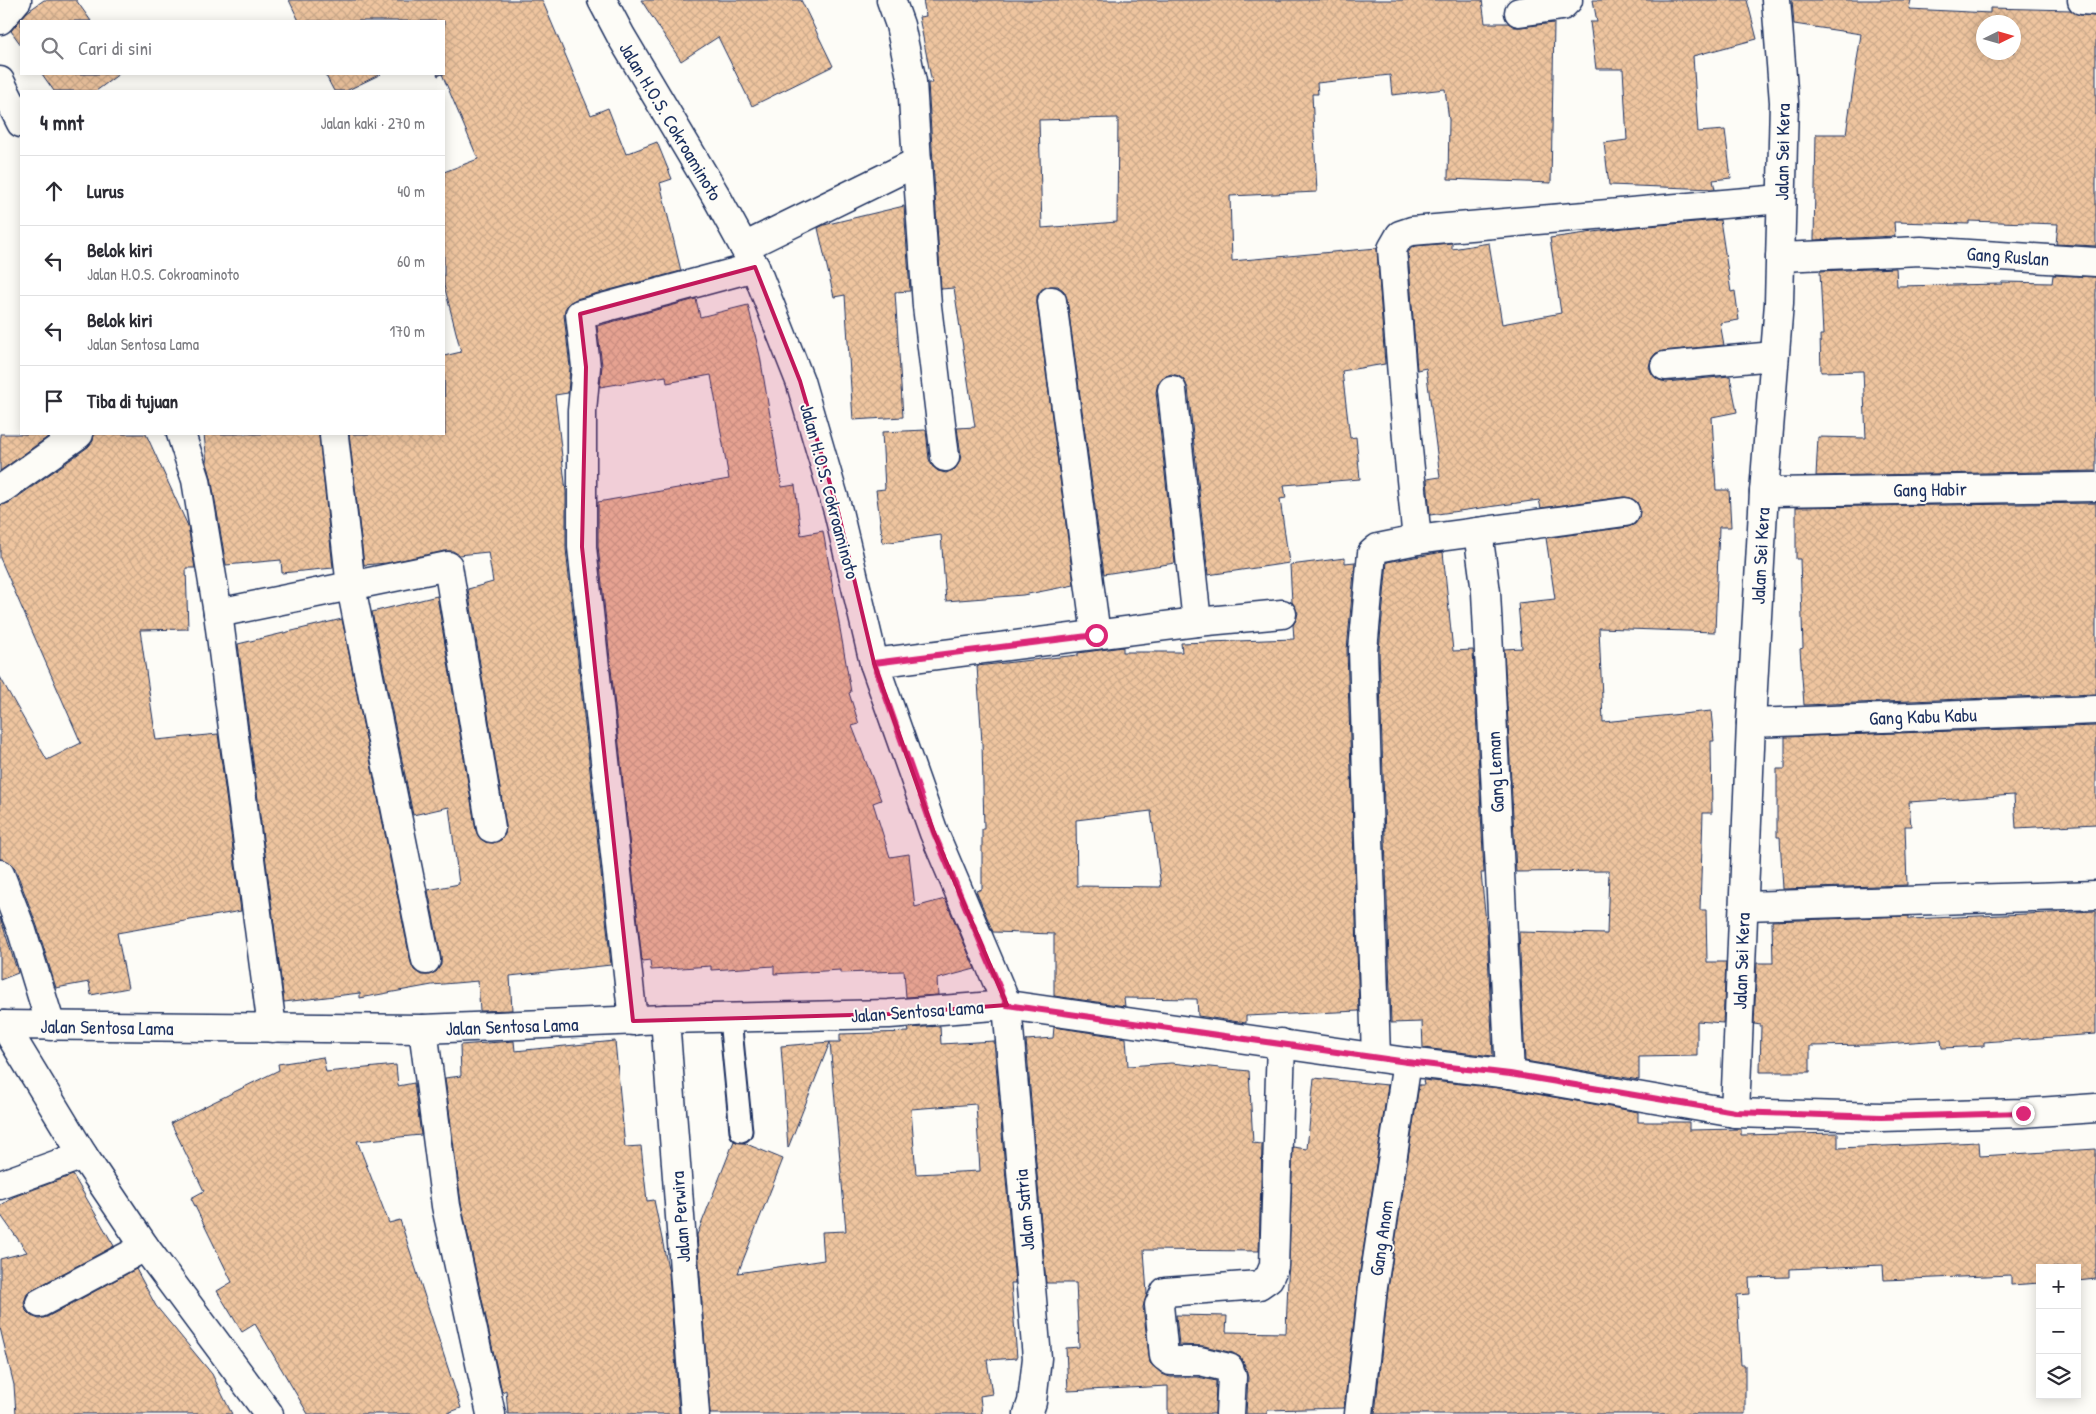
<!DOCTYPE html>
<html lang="id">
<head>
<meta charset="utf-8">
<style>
  body { margin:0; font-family:"Patrick Hand",sans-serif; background:#f7f7f7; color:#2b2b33 }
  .controls { position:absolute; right:15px; bottom:15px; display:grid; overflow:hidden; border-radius:0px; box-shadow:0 2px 12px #0003 }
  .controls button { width:45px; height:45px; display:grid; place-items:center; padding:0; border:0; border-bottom:1px solid #e1e1e2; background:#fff; color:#2b2b33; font:25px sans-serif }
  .compass { position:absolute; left:1976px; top:15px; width:45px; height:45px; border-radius:50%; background:#fff; box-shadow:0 2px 12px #0003; rotate:85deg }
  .stop { position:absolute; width:15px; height:15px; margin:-11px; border:4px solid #db2777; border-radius:50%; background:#fff }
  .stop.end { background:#db2777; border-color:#fff; box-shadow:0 1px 5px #0008 }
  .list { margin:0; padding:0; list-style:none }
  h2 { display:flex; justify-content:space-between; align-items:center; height:65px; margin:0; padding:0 20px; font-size:21px }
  h2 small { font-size:16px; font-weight:400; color:#7c7c81 }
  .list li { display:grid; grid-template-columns:32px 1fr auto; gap:15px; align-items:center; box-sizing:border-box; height:70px; padding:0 20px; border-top:1px solid #e1e1e2 }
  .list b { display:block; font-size:19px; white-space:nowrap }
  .list p { margin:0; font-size:16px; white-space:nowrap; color:#7c7c81 }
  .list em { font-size:16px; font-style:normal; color:#7c7c81 }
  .icon { flex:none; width:28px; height:28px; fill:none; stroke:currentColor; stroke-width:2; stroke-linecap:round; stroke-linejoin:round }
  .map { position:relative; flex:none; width:2096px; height:1414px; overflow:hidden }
  .search { position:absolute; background:#fff; box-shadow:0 2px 12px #0003; left:20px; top:20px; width:425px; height:55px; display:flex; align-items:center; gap:12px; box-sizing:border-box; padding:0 18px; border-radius:0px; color:#7c7c81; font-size:19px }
  .panel { position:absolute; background:#fff; box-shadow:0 2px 12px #0003; left:20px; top:90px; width:425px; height:345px; border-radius:0px }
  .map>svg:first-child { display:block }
</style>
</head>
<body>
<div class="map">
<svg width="2096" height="1414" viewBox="0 0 2096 1414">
  <defs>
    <pattern id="building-cross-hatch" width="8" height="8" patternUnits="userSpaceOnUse" patternTransform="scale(1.25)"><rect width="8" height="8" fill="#efc59f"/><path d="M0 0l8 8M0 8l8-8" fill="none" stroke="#ccaa8b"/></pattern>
  </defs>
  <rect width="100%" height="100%" fill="#fdfcf7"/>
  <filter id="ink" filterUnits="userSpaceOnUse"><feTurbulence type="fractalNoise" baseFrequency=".02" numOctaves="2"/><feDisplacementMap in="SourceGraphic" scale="10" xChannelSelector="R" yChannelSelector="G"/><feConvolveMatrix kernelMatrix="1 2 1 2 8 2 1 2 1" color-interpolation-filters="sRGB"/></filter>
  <g filter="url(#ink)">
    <g fill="url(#building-cross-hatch)" stroke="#1b2f5e" fill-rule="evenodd">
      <path d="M 44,0 L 76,0 L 91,21 L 21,21 L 21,45 L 11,31 L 27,12 Z"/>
      <path d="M 289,0 L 542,0 L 591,115 L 608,108 L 626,154 L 657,142 L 672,179 L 660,183 L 681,271 L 576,299 L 569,303 L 565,309 L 564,315 L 570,367 L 568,393 L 555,395 L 566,492 L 566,549 L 611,965 L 510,976 L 512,1010 L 480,1011 L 478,981 L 432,985 L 360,998 L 360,993 L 284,1002 L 238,644 L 342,619 L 411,963 L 414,970 L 421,975 L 429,975 L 436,972 L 441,965 L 441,957 L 428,890 L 459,884 L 449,807 L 413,815 L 372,612 L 437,596 L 476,831 L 479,837 L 485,842 L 493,843 L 501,840 L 505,834 L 506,826 L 468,589 L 493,582 L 488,552 L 459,555 L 453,551 L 445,551 L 387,563 L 364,565 L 349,434 L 445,434 L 444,356 L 461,352 L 444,285 L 444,172 L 478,159 L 442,74 L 438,76 L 437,74 L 444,74 L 444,21 L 299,21 Z"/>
      <path d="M 641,0 L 801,0 L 833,66 L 752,106 L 718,37 L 681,61 Z"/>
      <path d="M 923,0 L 1482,0 L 1485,23 L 1508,23 L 1514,27 L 1521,27 L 1554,23 L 1551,183 L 1448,179 L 1449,120 L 1445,89 L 1392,95 L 1390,75 L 1317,83 L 1318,94 L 1312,94 L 1317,192 L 1230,196 L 1232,261 L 1377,248 L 1385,364 L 1342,371 L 1350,438 L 1356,437 L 1360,479 L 1284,485 L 1286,498 L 1280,499 L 1289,563 L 1208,575 L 1188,388 L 1184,380 L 1179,376 L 1171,374 L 1162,378 L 1158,384 L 1156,392 L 1175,563 L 1104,574 L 1067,299 L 1064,291 L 1058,286 L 1050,286 L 1042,289 L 1037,296 L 1037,303 L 1074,585 L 1023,595 L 946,601 L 941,535 L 883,543 L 876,490 L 885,489 L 882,432 L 926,430 L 929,459 L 932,466 L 938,471 L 946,473 L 955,469 L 959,463 L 961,455 L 957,428 L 975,427 L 954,288 L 941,289 L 928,83 L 932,83 L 919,17 L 926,16 ZM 1118,118 L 1117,222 L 1042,228 L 1039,120 Z"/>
      <path d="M 1593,0 L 1747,0 L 1757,39 L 1693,56 L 1698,132 L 1725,130 L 1731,178 L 1713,180 L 1715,189 L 1609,185 L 1604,143 L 1627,140 L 1623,69 L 1596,69 L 1590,22 L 1597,22 Z"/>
      <path d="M 1792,0 L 1911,0 L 1909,9 L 1990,13 L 1990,8 L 2071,10 L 2080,15 L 2096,16 L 2096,246 L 2056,244 L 2058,224 L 1969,221 L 1969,224 L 1894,222 L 1895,236 L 1814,240 L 1816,134 L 1846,134 L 1861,34 L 1794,24 ZM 1984,22 L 2014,22 L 2014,52 L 1984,52 Z"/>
      <path d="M 42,74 L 119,74 L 96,91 L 54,91 Z"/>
      <path d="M 325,74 L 381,74 L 346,91 L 334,91 Z"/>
      <path d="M 904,206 L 910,291 L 895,292 L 903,417 L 853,420 L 845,295 L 834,297 L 818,228 L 824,225 Z"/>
      <path d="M 1720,220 L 1731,292 L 1735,291 L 1739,320 L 1720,323 L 1724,345 L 1663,351 L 1656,353 L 1651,359 L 1649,367 L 1653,375 L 1659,380 L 1666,382 L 1730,376 L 1737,412 L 1712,417 L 1716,490 L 1729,490 L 1731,527 L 1719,527 L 1715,632 L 1599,628 L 1603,722 L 1711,711 L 1714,741 L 1711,741 L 1712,813 L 1703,813 L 1700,910 L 1706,910 L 1707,962 L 1726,962 L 1723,1023 L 1697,1021 L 1697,1056 L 1639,1057 L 1639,1080 L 1525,1061 L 1519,932 L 1607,934 L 1609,871 L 1516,872 L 1504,649 L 1522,648 L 1518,603 L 1555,599 L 1546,538 L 1628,527 L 1635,524 L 1639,518 L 1640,509 L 1637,502 L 1631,498 L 1623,497 L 1541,508 L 1539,500 L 1430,515 L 1427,479 L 1440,477 L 1426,368 L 1417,370 L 1408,253 L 1411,248 L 1415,246 L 1452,243 L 1452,249 L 1489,243 L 1502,324 L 1561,313 L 1550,238 L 1623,228 Z"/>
      <path d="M 1896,268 L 1897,286 L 2002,284 L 2002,282 L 2052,283 L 2053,275 L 2096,277 L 2096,471 L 1816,476 L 1818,437 L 1866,438 L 1863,371 L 1821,372 L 1820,335 L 1823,335 L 1820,271 Z"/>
      <path d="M 696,299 L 700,317 L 748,305 L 760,356 L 782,487 L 795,485 L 801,535 L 823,531 L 851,692 L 849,693 L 859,724 L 852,726 L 881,800 L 873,803 L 890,857 L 909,854 L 915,907 L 945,899 L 975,969 L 937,979 L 938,995 L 906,997 L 904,971 L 840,973 L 840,970 L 774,974 L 774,966 L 711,970 L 711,966 L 651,970 L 650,960 L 642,961 L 598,546 L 598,502 L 729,479 L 711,375 L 667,383 L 666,376 L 600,387 L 602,365 L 597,326 Z"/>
      <path d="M 0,434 L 52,434 L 0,471 Z"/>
      <path d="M 94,434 L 146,434 L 188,526 L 195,568 L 186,568 L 188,629 L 140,630 L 156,740 L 218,734 L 241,911 L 117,933 L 128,988 L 91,995 L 89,982 L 56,988 L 37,926 L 15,868 L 9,862 L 0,859 L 0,677 L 47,760 L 81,743 L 0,558 L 0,505 L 9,503 L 88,447 L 93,441 Z"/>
      <path d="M 204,434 L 319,434 L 333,568 L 282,573 L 281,560 L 226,565 L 211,477 L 207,463 Z"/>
      <path d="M 2096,503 L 2096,694 L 1804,705 L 1800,649 L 1803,648 L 1800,559 L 1796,559 L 1796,507 Z"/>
      <path d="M 1443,552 L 1453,651 L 1473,650 L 1484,873 L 1481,873 L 1487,932 L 1493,1056 L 1423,1048 L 1422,1022 L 1391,1023 L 1379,650 L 1387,562 Z"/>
      <path d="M 1345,558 L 1345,563 L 1355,562 L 1347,650 L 1359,1011 L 1246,1016 L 1246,1023 L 1198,1016 L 1197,999 L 1124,998 L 1125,1006 L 1054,996 L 1054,934 L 993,932 L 976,891 L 982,889 L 982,829 L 984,829 L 982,743 L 977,666 L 1078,655 L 1078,653 L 1123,647 L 1123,652 L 1182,652 L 1181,643 L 1294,639 L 1293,625 L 1296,620 L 1298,613 L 1292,602 L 1290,565 ZM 1151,811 L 1161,887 L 1077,886 L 1076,820 Z"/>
      <path d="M 2096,726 L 2096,824 L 2016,828 L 2014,795 L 1909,802 L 1911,826 L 1905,826 L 1907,885 L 1783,889 L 1780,837 L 1777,837 L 1777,769 L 1785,769 L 1785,737 Z"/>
      <path d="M 2096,911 L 2096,1034 L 1984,1042 L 1984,1046 L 1942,1048 L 1941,1040 L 1872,1045 L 1810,1046 L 1810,1072 L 1760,1072 L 1761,1025 L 1754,1024 L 1757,963 L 1773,963 L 1772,921 L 1909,916 L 1909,919 Z"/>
      <path d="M 0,917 L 18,973 L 0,980 Z"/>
      <path d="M 940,1026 L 941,1044 L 994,1041 L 1015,1283 L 1011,1283 L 1017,1358 L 987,1360 L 992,1394 L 980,1396 L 982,1414 L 710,1414 L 697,1235 L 734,1141 L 744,1143 L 783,1159 L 738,1273 L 824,1260 L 822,1232 L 846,1231 L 830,1042 L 840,1042 L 840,1034 L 909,1032 L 908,1028 ZM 976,1104 L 980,1171 L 916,1174 L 911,1109 Z"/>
      <path d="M 1054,1027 L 1126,1038 L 1128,1066 L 1171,1063 L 1249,1071 L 1253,1143 L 1262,1144 L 1259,1251 L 1144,1250 L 1147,1294 L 1143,1307 L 1150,1363 L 1162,1374 L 1170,1377 L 1198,1377 L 1216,1381 L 1215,1414 L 1168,1414 L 1168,1386 L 1068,1391 L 1066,1348 L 1079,1347 L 1076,1283 L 1046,1283 L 1026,1040 L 1053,1038 Z"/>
      <path d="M 514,1041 L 515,1051 L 615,1041 L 625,1147 L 641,1146 L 647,1201 L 654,1200 L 669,1273 L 679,1414 L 508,1414 L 506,1390 L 502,1392 L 461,1203 L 445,1078 L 461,1076 L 460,1045 Z"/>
      <path d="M 830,1042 L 788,1148 L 781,1046 Z"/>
      <path d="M 323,1057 L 326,1072 L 396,1065 L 398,1086 L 414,1083 L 421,1135 L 357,1141 L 389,1223 L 400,1220 L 461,1408 L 445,1414 L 308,1414 L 255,1324 L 242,1332 L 217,1291 L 232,1282 L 191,1198 L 204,1191 L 171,1123 L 279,1070 L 278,1064 Z"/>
      <path d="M 1314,1078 L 1388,1085 L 1358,1285 L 1344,1408 L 1267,1410 L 1267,1414 L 1246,1414 L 1248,1377 L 1244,1363 L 1240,1357 L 1233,1353 L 1204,1346 L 1179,1345 L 1176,1315 L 1227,1316 L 1226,1332 L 1286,1333 L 1293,1147 L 1307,1149 Z"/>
      <path d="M 1423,1080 L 1508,1089 L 1638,1112 L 1638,1122 L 1689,1122 L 1689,1130 L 1741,1129 L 1741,1135 L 1838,1133 L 1838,1148 L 1979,1142 L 1980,1156 L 2096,1149 L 2096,1279 L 2077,1281 L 2077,1268 L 2040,1268 L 2040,1283 L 2011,1285 L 2011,1275 L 1884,1280 L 1883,1265 L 1789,1269 L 1789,1277 L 1749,1278 L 1750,1294 L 1737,1295 L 1741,1365 L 1745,1365 L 1745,1414 L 1375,1414 L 1388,1289 L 1419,1085 L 1424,1085 Z"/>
      <path d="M 73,1175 L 114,1246 L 32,1290 L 27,1294 L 24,1302 L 26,1311 L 31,1316 L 39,1319 L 47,1317 L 136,1269 L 156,1306 L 212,1374 L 232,1414 L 16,1414 L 14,1385 L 0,1328 L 0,1259 L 27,1252 L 0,1214 L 0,1206 L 13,1197 Z"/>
    </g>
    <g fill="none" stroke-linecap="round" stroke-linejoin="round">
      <g stroke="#1b2f5e" stroke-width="25">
        <path id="lane" d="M 730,1019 L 741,1131"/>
      </g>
      <g stroke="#1b2f5e" stroke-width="31">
        <g id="street">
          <path d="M 602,0 L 621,36 L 716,196 L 755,267 L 800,381 L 838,511 L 874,663 L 934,833 L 1007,1005 L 1037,1358 L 1032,1402 L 1028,1414"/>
          <path d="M 2082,0 L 2096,1"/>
          <path d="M 1519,12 L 1562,6 L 1568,0"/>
          <path d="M 0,20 L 17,0"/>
          <path d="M 0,81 L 21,123"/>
          <path d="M 917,162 L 927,306 L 945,457"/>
          <path d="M 744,247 L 917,162 L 912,82 L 900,25 L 891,0"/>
          <path d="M 1780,257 L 1921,251 L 2096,262"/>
          <path d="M 1052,301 L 1096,635"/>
          <path d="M 1665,366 L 1774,356"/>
          <path d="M 1172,390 L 1197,622"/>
          <path d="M 181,434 L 196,480 L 218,613 L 272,1028"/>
          <path d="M 334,436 L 351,587 L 426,960"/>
          <path d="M 0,490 L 79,434"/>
          <path d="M 1764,492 L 2096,487"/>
          <path d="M 1478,532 L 1486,592 L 1510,1074"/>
          <path d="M 1417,540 L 1407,439 L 1392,249 L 1400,235 L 1412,231 L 1781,199"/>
          <path d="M 218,613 L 448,566 L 491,828"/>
          <path d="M 874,663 L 1197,622 L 1282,614"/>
          <path d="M 1751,723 L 2096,710"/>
          <path d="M 0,874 L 22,931 L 51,1026"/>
          <path d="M 1744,906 L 2096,895"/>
          <path d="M 665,1019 L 695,1414"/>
          <path d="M 633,1021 L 582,547 L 582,411 L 586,367 L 580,314 L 755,267"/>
          <path d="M 0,1025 L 423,1029 L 665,1019 L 889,1014 L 1007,1005 L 1407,1062 L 1510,1074 L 1735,1113 L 1881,1117 L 2023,1113 L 2096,1108"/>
          <path d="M 4,1025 L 83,1155 L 145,1247 L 269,1414"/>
          <path d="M 423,1029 L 446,1206 L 491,1414"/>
          <path d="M 1376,1057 L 1363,650 L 1372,553 L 1378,548 L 1417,540 L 1625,512"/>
          <path d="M 1735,1113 L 1751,723 L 1764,492 L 1779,303 L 1784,102 L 1776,0"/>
          <path d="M 0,1185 L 83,1155"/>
          <path d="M 40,1303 L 145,1247"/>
          <path d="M 1230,1414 L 1232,1377 L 1229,1368 L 1200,1361 L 1171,1361 L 1164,1356 L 1159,1305 L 1165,1292 L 1259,1285 L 1269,1278 L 1274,1266 L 1281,1043"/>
          <path d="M 1359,1414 L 1373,1287 L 1407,1062"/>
        </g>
      </g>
      <use href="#lane" stroke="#fdfcf7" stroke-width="21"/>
      <use href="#street" stroke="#fdfcf7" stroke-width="28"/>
    </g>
  </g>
  <g fill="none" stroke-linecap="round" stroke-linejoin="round" filter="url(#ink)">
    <path stroke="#db2777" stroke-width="6" d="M 1096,635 L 874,663 L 934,833 L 1007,1005 L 1407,1062 L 1510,1074 L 1735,1112 L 1881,1117 L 2023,1113"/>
  </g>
  <path fill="#c2185b" fill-opacity="0.2" stroke="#c2185b" stroke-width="4" stroke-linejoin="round" d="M 755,267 L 800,381 L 838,511 L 874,663 L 934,833 L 1007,1005 L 889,1014 L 633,1021 L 582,547 L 586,367 L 580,314 Z"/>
  <g text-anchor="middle" stroke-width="4" stroke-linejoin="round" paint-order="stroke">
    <g font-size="19" fill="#1b2f5e" stroke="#fdfcf7">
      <text transform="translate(671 121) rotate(59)" y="7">Jalan H.O.S. Cokroaminoto</text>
      <text transform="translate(1782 152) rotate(-89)" y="7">Jalan Sei Kera</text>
      <text transform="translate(2008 256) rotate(4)" y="7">Gang Ruslan</text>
      <text transform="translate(1930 489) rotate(-1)" y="7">Gang Habir</text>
      <text transform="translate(830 491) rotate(75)" y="7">Jalan H.O.S. Cokroaminoto</text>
      <text transform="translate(1760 556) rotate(-87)" y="7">Jalan Sei Kera</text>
      <text transform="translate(1923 716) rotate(-2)" y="7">Gang Kabu Kabu</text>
      <text transform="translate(1495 772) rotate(-93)" y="7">Gang Leman</text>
      <text transform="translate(1741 961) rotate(-88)" y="7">Jalan Sei Kera</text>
      <text transform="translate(917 1011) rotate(-4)" y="7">Jalan Sentosa Lama</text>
      <text transform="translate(512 1026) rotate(-2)" y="7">Jalan Sentosa Lama</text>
      <text transform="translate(107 1027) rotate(1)" y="7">Jalan Sentosa Lama</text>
      <text transform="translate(1024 1210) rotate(-95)" y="7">Jalan Satria</text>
      <text transform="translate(680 1217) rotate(-94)" y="7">Jalan Perwira</text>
      <text transform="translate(1381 1238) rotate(-82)" y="7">Gang Anom</text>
    </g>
  </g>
</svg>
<div class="controls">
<button>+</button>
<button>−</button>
<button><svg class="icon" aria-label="layers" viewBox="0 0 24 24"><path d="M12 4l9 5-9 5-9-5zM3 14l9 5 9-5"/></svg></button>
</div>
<svg class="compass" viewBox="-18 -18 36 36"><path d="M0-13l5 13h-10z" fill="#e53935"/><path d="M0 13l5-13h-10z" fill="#7c7c81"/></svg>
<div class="stop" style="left:1096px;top:635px"></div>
<div class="stop end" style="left:2023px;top:1113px"></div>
<div class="search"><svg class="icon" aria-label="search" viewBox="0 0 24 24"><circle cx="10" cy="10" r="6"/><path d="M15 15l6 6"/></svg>Cari di sini</div>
<section class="panel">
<h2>4 mnt<small>Jalan kaki · 270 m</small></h2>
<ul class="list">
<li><svg class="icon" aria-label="ahead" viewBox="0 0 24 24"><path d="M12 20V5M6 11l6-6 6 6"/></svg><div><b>Lurus</b></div><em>40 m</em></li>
<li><svg class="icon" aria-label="left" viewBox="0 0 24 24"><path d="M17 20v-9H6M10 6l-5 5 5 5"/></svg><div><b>Belok kiri</b><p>Jalan H.O.S. Cokroaminoto</p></div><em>60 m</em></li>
<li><svg class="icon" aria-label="left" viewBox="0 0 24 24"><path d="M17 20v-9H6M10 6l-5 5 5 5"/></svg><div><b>Belok kiri</b><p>Jalan Sentosa Lama</p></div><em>170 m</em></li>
<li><svg class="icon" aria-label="arrive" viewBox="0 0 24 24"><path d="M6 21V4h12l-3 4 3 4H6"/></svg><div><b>Tiba di tujuan</b></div></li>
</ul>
</section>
</div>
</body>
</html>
